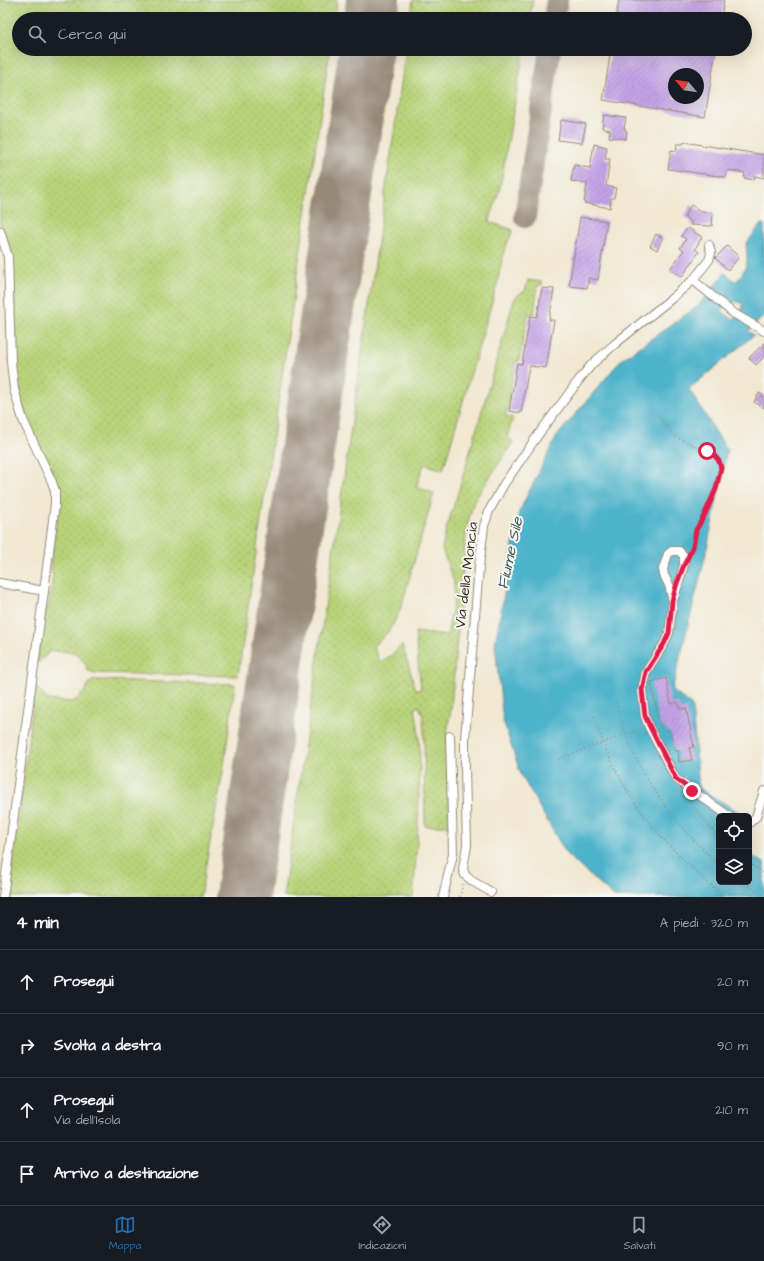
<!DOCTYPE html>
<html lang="it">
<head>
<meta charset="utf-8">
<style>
  body { margin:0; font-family:"Architects Daughter",sans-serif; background:#20242c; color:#f1f3f6 }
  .controls { position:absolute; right:12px; bottom:12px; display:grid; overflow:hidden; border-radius:6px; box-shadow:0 4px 16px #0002 }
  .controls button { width:36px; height:36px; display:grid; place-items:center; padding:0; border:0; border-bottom:1px solid #363941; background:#171b24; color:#f1f3f6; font:20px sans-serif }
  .compass { position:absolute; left:668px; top:68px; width:36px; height:36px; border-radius:50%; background:#171b24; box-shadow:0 4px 16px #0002; rotate:299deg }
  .stop { position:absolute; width:12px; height:12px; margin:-9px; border:3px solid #e11d48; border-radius:50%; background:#fff }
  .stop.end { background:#e11d48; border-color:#fff; box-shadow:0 1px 4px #0008 }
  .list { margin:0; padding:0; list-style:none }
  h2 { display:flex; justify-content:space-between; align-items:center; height:52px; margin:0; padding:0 16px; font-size:17px }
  h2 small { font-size:13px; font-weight:400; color:#9ea1a6 }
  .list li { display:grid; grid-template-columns:26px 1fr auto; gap:12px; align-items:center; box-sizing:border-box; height:64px; padding:0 16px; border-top:1px solid #363941 }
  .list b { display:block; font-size:15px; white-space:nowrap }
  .list p { margin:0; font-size:13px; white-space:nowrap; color:#9ea1a6 }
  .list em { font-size:13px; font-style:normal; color:#9ea1a6 }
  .icon { flex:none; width:22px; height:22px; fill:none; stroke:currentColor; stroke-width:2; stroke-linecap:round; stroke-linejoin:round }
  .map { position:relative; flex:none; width:764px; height:897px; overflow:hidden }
  .search { position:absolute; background:#171b24; box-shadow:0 4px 16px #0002; left:12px; right:12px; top:12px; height:44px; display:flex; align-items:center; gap:10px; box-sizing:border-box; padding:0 14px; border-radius:22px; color:#9ea1a6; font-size:15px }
  .sheet { height:308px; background:#171b24 }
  nav { display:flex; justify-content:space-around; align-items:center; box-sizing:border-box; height:56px; border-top:1px solid #363941; background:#171b24; font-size:11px; color:#9ea1a6 }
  nav a { display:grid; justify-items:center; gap:2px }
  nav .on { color:#1f6fb2 }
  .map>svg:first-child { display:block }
</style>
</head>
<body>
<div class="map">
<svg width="764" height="897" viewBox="0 0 764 897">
  <defs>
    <pattern id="grass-dots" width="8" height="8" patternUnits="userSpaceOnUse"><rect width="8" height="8" fill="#b8d379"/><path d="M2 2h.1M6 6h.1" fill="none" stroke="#9fb568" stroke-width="1.8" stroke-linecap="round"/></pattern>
    <pattern id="building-hatch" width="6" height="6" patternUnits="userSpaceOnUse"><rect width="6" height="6" fill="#c5a3e7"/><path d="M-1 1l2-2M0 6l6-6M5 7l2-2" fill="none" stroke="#a185bb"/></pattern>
  </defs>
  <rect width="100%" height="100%" fill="#f6f6f2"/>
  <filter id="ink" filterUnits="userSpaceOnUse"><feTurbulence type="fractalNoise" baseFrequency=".025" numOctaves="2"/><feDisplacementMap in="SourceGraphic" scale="8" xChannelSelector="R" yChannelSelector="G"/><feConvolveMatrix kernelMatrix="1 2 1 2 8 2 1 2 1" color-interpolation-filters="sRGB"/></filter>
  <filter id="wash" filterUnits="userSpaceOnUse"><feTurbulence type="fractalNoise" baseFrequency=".012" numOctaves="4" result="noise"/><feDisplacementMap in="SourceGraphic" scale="16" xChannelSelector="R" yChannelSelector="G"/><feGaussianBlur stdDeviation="0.9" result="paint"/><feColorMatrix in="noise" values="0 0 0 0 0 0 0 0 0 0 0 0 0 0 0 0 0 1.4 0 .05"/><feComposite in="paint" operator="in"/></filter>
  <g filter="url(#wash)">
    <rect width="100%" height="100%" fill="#f1e8d2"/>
    <g fill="url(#grass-dots)" stroke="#7a7e4c">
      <path d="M 0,0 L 337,0 L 335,19 L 19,19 L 19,49 L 330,49 L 238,676 L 94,673 L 87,670 L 86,664 L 74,652 L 50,651 L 37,664 L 44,614 L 49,604 L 53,576 L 50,566 L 60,501 L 55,477 L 27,425 L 16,378 L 11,251 L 0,225 Z"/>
      <path d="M 413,0 L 533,0 L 529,19 L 410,19 Z"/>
      <path d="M 406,49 L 524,49 L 500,188 L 489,222 L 513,230 L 504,251 L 497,284 L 443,470 L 424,464 L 416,487 L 434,493 L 401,607 C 393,627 389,632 373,646 L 380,662 L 389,657 L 402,645 L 416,690 L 421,689 L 415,632 L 447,636 L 454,601 L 454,582 L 442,549 L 447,526 L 458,493 L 514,300 L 518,295 L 525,291 L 528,280 L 542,282 L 542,285 L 538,285 L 534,314 L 528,314 L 519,361 L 515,362 L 506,416 L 513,418 L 507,437 L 513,442 L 474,501 L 469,518 L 466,534 L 451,708 L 447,734 L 449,826 L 425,826 L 424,737 L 423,716 L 419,706 L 415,708 C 421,736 420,765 419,793 C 418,828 416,862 413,897 L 283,897 Z"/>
      <path d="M 96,680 L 235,684 L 224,766 L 200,897 L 9,897 L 35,686 L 48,700 L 73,702 C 77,699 80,696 83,693 C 89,687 85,683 96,680 Z"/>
    </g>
    <path fill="#4db3cb" stroke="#446e74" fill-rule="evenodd" d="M 761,224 L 764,224 L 764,316 L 748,331 L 754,335 L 689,389 L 727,450 L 707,549 L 672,690 L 692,706 L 699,788 L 745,816 L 719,816 L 719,882 L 749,882 L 749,854 L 764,863 L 764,897 L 614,897 L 567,855 L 521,775 L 503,721 L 495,644 L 519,512 L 557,436 L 621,360 L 698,306 L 725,273 L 736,282 C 748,266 748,264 746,244 ZM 736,301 L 743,304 L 741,314 L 733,319 L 721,311 Z"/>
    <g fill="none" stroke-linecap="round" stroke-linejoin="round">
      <g stroke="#968978" stroke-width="22">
        <path d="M 554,19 L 557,0"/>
        <path d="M 525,217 L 550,49"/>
      </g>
      <g stroke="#968978" stroke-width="54">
        <path d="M 371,19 L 373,0"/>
        <path d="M 242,897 L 366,49"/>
      </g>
    </g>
    <g id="blocks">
      <g fill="url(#building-hatch)" fill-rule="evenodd">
        <path d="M 619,0 L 724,0 L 721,19 L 616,19 Z"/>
        <path d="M 611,49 L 716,49 L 705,117 L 603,100 ZM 674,74 L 698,74 L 698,98 L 674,98 Z"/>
        <path d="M 604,115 L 626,118 L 624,128 L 625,128 L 625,131 L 627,131 L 626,139 L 609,137 L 610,130 L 602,128 Z"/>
        <path d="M 561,120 L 586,124 L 582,143 L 558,140 Z"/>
        <path d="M 684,142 L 764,155 L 764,178 L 755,176 L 754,180 L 744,178 L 745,173 L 728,170 L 726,177 L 668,169 L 671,150 L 676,151 L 677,144 L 683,144 Z"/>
        <path d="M 594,144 L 607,147 L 605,159 L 610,159 L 606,186 L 616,188 L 614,198 L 611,198 L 610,208 L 584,203 L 587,183 L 571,181 L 574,165 L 590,168 Z"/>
        <path d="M 691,205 L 702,212 L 713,213 L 712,226 L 690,225 L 692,222 L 684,217 Z"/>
        <path d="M 580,217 L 607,221 L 598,280 L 589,278 L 587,288 L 569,286 Z"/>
        <path d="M 688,228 L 702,237 L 695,249 L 699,252 L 682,277 L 670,269 L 684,250 L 680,248 L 686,239 L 681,236 Z"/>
        <path d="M 656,234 L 663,238 L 657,250 L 650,246 Z"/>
        <path d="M 727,246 L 739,257 L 728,270 L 715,258 Z"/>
        <path d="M 542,288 L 554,289 L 549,320 L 554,320 L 546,368 L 529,366 L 521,413 L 509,411 L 517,363 L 522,364 L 530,316 L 537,317 Z"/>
        <path d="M 764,343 L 764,357 L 756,365 L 749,358 Z"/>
        <path d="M 759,393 L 764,396 L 764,408 L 754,402 Z"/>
        <path d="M 666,678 L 671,704 L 678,702 L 680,709 L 686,708 L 694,747 L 689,748 L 692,760 L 679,762 L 678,750 L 675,751 L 670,731 L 666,731 L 665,726 L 660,727 L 651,682 Z"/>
      </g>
    </g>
  </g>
  <g filter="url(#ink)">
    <use href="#blocks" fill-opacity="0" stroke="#968978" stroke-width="1"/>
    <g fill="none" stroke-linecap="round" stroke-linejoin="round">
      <g stroke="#968978" stroke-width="10">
        <g id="minor">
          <path d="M 0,231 L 8,257 L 11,362 L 14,389 L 23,420 L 52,482 L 55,491 L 55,504 L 44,591"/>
          <path d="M 693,280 L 733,313 L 764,331"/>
          <path d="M 0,583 L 44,591 L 3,897"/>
          <path d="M 673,601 L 669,585 L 664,575 L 663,569 L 668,554 L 672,551 L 679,551 L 684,556 L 684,565 L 673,601 L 669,633 L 664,644 L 646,672 L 642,690 L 645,716 L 649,727 L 676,779 L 729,816"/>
          <path d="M 749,823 L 756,817 L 764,791"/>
          <path d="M 491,892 L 472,881 L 465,875 L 463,869 L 467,845 L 465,769 L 465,738 L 479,567 L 484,526 L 489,511 L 504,484 L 538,435 L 579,380 L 592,364 L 616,343 L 671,299 L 693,280 L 709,260 L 711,253 L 709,245"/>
          <path d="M 443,897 L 453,854 L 450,736"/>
        </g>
      </g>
      <g stroke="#968978" stroke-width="1.5" stroke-dasharray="1 3" stroke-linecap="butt">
        <path d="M 658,415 L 674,436 L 714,455 L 719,461 L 721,468 L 716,489 L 704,516 L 696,530 L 693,547 L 691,551"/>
        <path d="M 616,702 C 630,766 671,821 719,865"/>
        <path d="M 594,716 C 606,758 629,798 656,831 C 665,842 676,852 686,862 C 699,874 711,886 725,897"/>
        <path d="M 558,759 L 641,729"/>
        <path d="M 684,795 L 719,838"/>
        <path d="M 749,863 L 764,873"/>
        <path d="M 741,882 L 764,895"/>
        <path d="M 460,897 L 463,883"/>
      </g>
      <use href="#minor" stroke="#fff" stroke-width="8"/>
    </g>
  </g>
  <g fill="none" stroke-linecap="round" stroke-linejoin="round" filter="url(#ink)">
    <path stroke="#e11d48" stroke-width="5" d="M 692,791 L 676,779 L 650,727 L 645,716 L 642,690 L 646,672 L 664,644 L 669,633 L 672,601 L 677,583 L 684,565 L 693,547 L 696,530 L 704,516 L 716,489 L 721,468 L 719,461 L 714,455 L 707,451"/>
  </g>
  <g text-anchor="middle" stroke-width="4" stroke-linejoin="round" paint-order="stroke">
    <g font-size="15" fill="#3b2a1e" stroke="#f6f6f2">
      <text transform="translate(466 575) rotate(-83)" y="5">Via della Moncia</text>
    </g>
    <g font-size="16" font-style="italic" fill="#415a5b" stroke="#f6f6f2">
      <text transform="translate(509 553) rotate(-78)" y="6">Fiume Sile</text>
    </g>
  </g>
</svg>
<div class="controls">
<button><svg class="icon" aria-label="locate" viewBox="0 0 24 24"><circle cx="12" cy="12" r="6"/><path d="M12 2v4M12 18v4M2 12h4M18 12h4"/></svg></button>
<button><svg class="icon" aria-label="layers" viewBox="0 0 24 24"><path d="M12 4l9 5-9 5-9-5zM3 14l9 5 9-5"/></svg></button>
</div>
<svg class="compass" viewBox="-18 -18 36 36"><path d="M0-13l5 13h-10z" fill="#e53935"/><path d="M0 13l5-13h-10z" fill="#9ea1a6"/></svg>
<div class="stop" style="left:707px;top:451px"></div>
<div class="stop end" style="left:692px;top:791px"></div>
<div class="search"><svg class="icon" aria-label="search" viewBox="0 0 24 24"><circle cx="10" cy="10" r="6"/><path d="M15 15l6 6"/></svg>Cerca qui</div>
</div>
<section class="sheet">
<h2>4 min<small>A piedi · 320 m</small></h2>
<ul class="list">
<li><svg class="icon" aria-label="ahead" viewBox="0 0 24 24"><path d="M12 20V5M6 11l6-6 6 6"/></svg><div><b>Prosegui</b></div><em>20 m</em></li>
<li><svg class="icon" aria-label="right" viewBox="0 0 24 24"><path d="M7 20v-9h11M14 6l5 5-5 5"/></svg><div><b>Svolta a destra</b></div><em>90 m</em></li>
<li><svg class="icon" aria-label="ahead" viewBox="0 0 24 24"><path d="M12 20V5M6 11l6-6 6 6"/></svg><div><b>Prosegui</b><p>Via dell'Isola</p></div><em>210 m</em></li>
<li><svg class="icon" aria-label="arrive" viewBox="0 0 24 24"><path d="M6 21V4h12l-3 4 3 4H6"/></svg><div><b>Arrivo a destinazione</b></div></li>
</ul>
</section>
<nav>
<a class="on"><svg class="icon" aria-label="map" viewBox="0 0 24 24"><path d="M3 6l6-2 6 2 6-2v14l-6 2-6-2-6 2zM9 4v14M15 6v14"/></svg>Mappa</a>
<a><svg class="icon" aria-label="directions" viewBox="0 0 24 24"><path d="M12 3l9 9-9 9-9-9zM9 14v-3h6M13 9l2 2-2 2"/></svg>Indicazioni</a>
<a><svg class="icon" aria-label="saved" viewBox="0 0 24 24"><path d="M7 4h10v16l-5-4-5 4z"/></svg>Salvati</a>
</nav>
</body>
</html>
